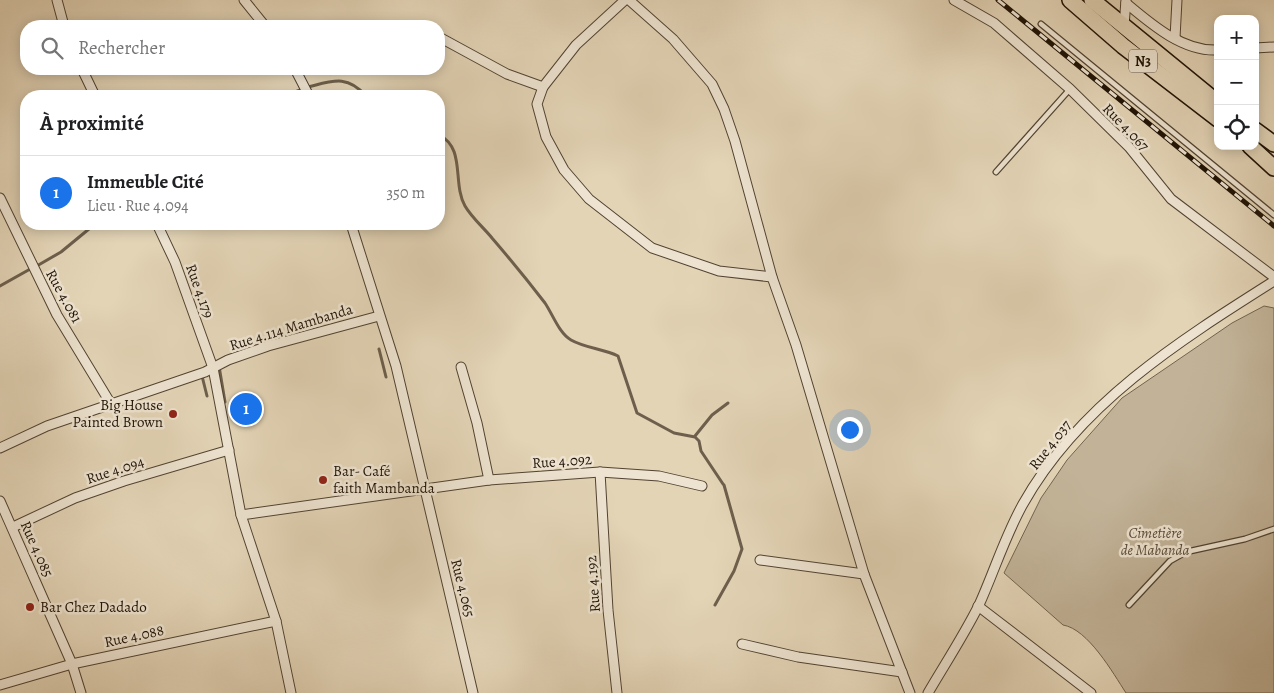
<!DOCTYPE html>
<html lang="fr">
<head>
<meta charset="utf-8">
<style>
  body { margin:0; font-family:Alegreya,serif; background:#f6f6f6; color:#202124 }
  .controls { position:absolute; right:15px; top:15px; display:grid; overflow:hidden; border-radius:10px; box-shadow:0 2px 12px #0003 }
  .controls button { width:45px; height:45px; display:grid; place-items:center; padding:0; border:0; border-bottom:1px solid #e0e0e0; background:#fff; color:#202124; font:25px sans-serif }
  .you { position:absolute; left:849px; top:429px; width:18px; height:18px; margin:-12px; border:4px solid #fff; border-radius:50%; background:#1a73e8; box-shadow:0 0 0 8px #1a73e833 }
  .badge { display:grid; place-items:center; width:32px; height:32px; border-radius:50%; background:#1a73e8; color:#fff; font-size:16px; font-weight:700 }
  .pin { position:absolute; translate:-50% -50%; border:2px solid #fff; box-shadow:0 1px 5px #0006 }
  .list { margin:0; padding:0; list-style:none }
  h2 { display:flex; justify-content:space-between; align-items:center; height:65px; margin:0; padding:0 20px; font-size:21px }
  h2 small { font-size:16px; font-weight:400; color:#757577 }
  .list li { display:grid; grid-template-columns:32px 1fr auto; gap:15px; align-items:center; box-sizing:border-box; height:75px; padding:0 20px; border-top:1px solid #e0e0e0 }
  .list b { display:block; font-size:19px; white-space:nowrap }
  .list p { margin:0; font-size:16px; white-space:nowrap; color:#757577 }
  .list em { font-size:16px; font-style:normal; color:#757577 }
  .icon { flex:none; width:28px; height:28px; fill:none; stroke:currentColor; stroke-width:2; stroke-linecap:round; stroke-linejoin:round }
  .map { position:relative; flex:none; width:1274px; height:693px; overflow:hidden }
  .search { position:absolute; background:#fff; box-shadow:0 2px 12px #0003; left:20px; top:20px; width:425px; height:55px; display:flex; align-items:center; gap:12px; box-sizing:border-box; padding:0 18px; border-radius:20px; color:#757577; font-size:19px }
  .panel { position:absolute; background:#fff; box-shadow:0 2px 12px #0003; left:20px; top:90px; width:425px; height:140px; border-radius:20px }
  .map>svg:first-child { display:block }
</style>
</head>
<body>
<div class="map">
<svg width="1274" height="693" viewBox="0 0 1274 693">
  <rect width="100%" height="100%" fill="#e3d4b6"/>
  <filter id="stains"><feTurbulence type="fractalNoise" baseFrequency=".004" numOctaves="4"/><feColorMatrix values="0 0 0 0 .2 0 0 0 0 .09 0 0 0 0 .02 0 0 0 .5 -.17"/></filter>
  <radialGradient id="worn" r=".72"><stop offset=".6" stop-color="#630" stop-opacity="0"/><stop offset="1" stop-color="#630" stop-opacity=".3"/></radialGradient>
  <path fill="#c2b398" stroke="#71634f" d="M 1264,306 L 1274,308 L 1274,693 L 1126,693 C 1113,673 1088,629 1063,625 L 1004,573 L 1041,498 L 1052,482 L 1067,460 L 1122,398 L 1232,323 Z"/>
  <g fill="none" stroke-linecap="round" stroke-linejoin="round">
    <g stroke="#6d5f4c" stroke-width="3">
      <path d="M 308,87 C 332,81 347,74 366,96"/>
      <path d="M 284,96 L 303,89"/>
      <path d="M 439,135 C 466,148 452,183 465,206 C 472,218 484,228 492,238 C 510,259 528,281 545,303 C 553,315 559,333 571,340 C 585,348 604,349 618,356 L 637,413 L 674,433 L 695,437 L 699,441 L 701,451 L 723,484"/>
      <path d="M 35,267 L 61,252 L 95,224"/>
      <path d="M 0,286 L 32,268"/>
      <path d="M 379,349 L 386,377"/>
      <path d="M 219,366 L 225,402"/>
      <path d="M 202,376 L 207,396"/>
      <path d="M 695,436 L 712,415 L 728,403"/>
      <path d="M 339,490 L 355,488"/>
      <path d="M 715,605 L 734,571 L 742,549 L 724,485"/>
    </g>
    <g stroke="#514332" stroke-width="7">
      <g id="service">
        <path d="M 1041,24 L 1274,215"/>
        <path d="M 996,172 L 1070,89"/>
        <path d="M 1129,605 L 1170,561 L 1186,552 L 1245,539 L 1274,529"/>
      </g>
    </g>
    <g stroke="#514332" stroke-width="11">
      <g id="minor">
        <path d="M 57,0 L 64,26"/>
        <path d="M 244,0 L 265,26"/>
        <path d="M 625,0 L 576,45 L 543,87 L 537,104 L 546,137 L 564,170 L 589,199 L 652,248 L 719,271 L 772,277"/>
        <path d="M 629,0 L 673,39 L 712,84 L 724,109 L 735,141 L 772,277 L 796,345 L 864,574 L 910,693"/>
        <path d="M 954,0 L 994,23 L 1070,89 L 1129,147 L 1171,199 L 1274,277"/>
        <path d="M 1126,3 C 1151,24 1183,52 1218,50"/>
        <path d="M 1124,26 L 1126,0"/>
        <path d="M 439,37 L 507,74 L 543,87"/>
        <path d="M 1175,38 L 1177,0"/>
        <path d="M 1255,48 L 1274,47"/>
        <path d="M 82,69 L 95,96"/>
        <path d="M 295,69 L 309,96"/>
        <path d="M 0,198 L 57,315 L 111,404"/>
        <path d="M 157,224 L 175,262 L 213,368 L 241,515 L 276,621 L 291,693"/>
        <path d="M 351,224 L 396,366 L 473,693"/>
        <path d="M 461,367 L 477,423 L 489,480"/>
        <path d="M 0,448 L 47,426 L 205,372 L 228,360 L 268,346 L 379,316"/>
        <path d="M 600,472 L 608,610 L 617,693"/>
        <path d="M 0,501 L 72,664 L 81,693"/>
        <path d="M 241,515 L 489,480 L 600,472 L 659,476 L 702,486"/>
        <path d="M 13,527 L 75,498 L 124,481 L 229,450"/>
        <path d="M 760,560 L 864,574"/>
        <path d="M 978,606 L 1091,693"/>
        <path d="M 742,644 L 798,657 L 902,672"/>
        <path d="M 0,685 L 72,664 L 276,621"/>
        <path d="M 928,693 C 945,664 964,635 979,605 C 994,572 1005,536 1023,504 C 1079,404 1179,341 1274,281"/>
      </g>
    </g>
    <g stroke="#201306" stroke-width="18">
      <g id="trunk">
        <path d="M 1070,0 L 1123,46 L 1218,119"/>
        <path d="M 1092,0 L 1218,103"/>
        <path d="M 1255,130 L 1274,144"/>
        <path d="M 1250,146 L 1274,168"/>
      </g>
    </g>
    <use href="#service" stroke="#ede3d0" stroke-width="4.5"/>
    <use href="#minor" stroke="#ede3d0" stroke-width="9"/>
    <use href="#trunk" stroke="#e3d4b6" stroke-width="15"/>
    <g stroke="#201306" stroke-width="5">
      <path id="rail" d="M 998,0 L 1274,226"/>
    </g>
    <use href="#rail" stroke="#ede3d0" stroke-width="3" stroke-dasharray="9" stroke-linecap="butt"/>
  </g>
  <g fill="#8f2418" stroke="#ede3d0" stroke-width="2">
    <circle cx="173" cy="414" r="5"/>
    <circle cx="323" cy="480" r="5"/>
    <circle cx="30" cy="607" r="5"/>
  </g>
  <g text-anchor="middle" stroke-width="5" stroke-linejoin="round" paint-order="stroke">
    <rect fill="#ede3d0" stroke="#5e5143" stroke-width="1" x="1129" y="49.5" width="28" height="23" rx="4"/>
    <g font-size="14" font-weight="bold" fill="#201306">
      <text x="1143" y="66">N3</text>
    </g>
    <g font-size="15" fill="#201306" stroke="#ede3d0">
      <text transform="translate(1126 127) rotate(46)" y="5">Rue 4.067</text>
      <text transform="translate(200 291) rotate(70)" y="5">Rue 4.179</text>
      <text transform="translate(64 296) rotate(61)" y="5">Rue 4.081</text>
      <text transform="translate(291 327) rotate(-17)" y="5">Rue 4.114 Mambanda</text>
      <text transform="translate(1050 445) rotate(-52)" y="5">Rue 4.037</text>
      <text transform="translate(562 461) rotate(-4)" y="5">Rue 4.092</text>
      <text transform="translate(115 470) rotate(-18)" y="5">Rue 4.094</text>
      <text transform="translate(37 549) rotate(66)" y="5">Rue 4.085</text>
      <text transform="translate(593 584) rotate(-94)" y="5">Rue 4.192</text>
      <text transform="translate(463 588) rotate(76)" y="5">Rue 4.065</text>
      <text transform="translate(134 636) rotate(-12)" y="5">Rue 4.088</text>
    </g>
    <g font-size="15" fill="#201306" stroke="#ede3d0" text-anchor="start">
      <text x="163" y="410" text-anchor="end">Big House<tspan x="163" dy="17">Painted Brown</tspan></text>
      <text x="333" y="476">Bar- Café<tspan x="333" dy="17">faith Mambanda</tspan></text>
      <text x="40" y="612">Bar Chez Dadado</text>
    </g>
    <g font-size="15" font-style="italic" fill="#594b39" stroke="#ede3d0">
      <text x="1155" y="538">Cimetière<tspan x="1155" dy="17">de Mabanda</tspan></text>
    </g>
  </g>
  <rect width="100%" height="100%" filter="url(#stains)"/>
  <rect width="100%" height="100%" fill="url(#worn)"/>
</svg>
<div class="controls">
<button>+</button>
<button>−</button>
<button><svg class="icon" aria-label="locate" viewBox="0 0 24 24"><circle cx="12" cy="12" r="6"/><path d="M12 2v4M12 18v4M2 12h4M18 12h4"/></svg></button>
</div>
<div class="you"></div>
<div class="pin badge" style="left:246px;top:409px">1</div>
<div class="search"><svg class="icon" aria-label="search" viewBox="0 0 24 24"><circle cx="10" cy="10" r="6"/><path d="M15 15l6 6"/></svg>Rechercher</div>
<section class="panel">
<h2>À proximité<small></small></h2>
<ul class="list">
<li><span class="badge">1</span><div><b>Immeuble Cité</b><p>Lieu · Rue 4.094</p></div><em>350 m</em></li>
</ul>
</section>
</div>
</body>
</html>
